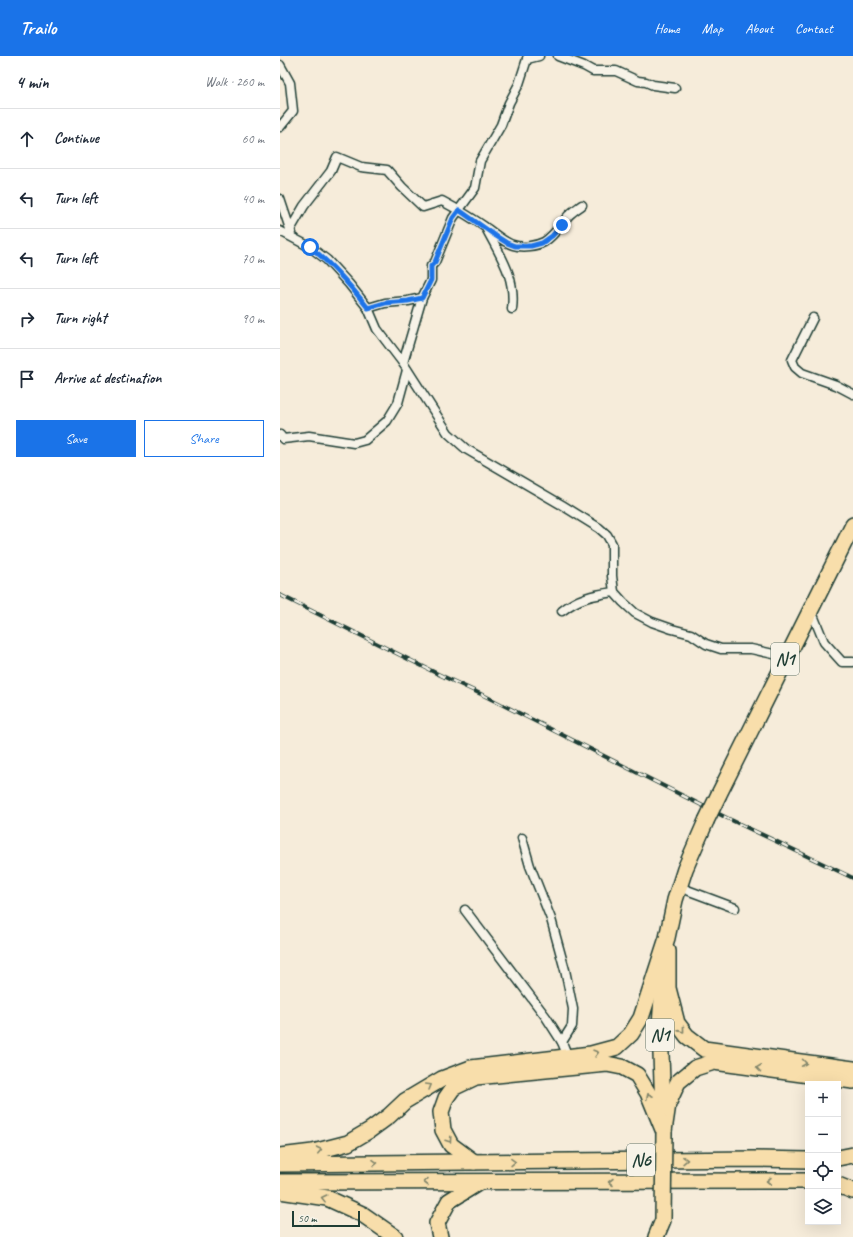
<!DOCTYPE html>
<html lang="en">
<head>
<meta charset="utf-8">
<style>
  body { margin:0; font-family:Caveat,sans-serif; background:#f2f2f3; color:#1f2937 }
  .controls { position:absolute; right:12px; bottom:12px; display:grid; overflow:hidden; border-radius:0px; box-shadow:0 4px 16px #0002 }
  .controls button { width:36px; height:36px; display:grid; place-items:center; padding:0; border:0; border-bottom:1px solid #e0e1e3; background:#fff; color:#1f2937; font:20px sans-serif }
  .scale { position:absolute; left:12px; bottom:10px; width:68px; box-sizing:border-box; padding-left:4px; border:2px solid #1f3d34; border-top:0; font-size:11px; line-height:14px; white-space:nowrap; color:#1f3d34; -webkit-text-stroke:3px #f7f3e8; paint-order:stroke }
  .stop { position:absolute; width:12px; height:12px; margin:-9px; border:3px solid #1a73e8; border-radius:50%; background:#fff }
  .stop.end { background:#1a73e8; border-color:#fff; box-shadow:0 1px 4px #0008 }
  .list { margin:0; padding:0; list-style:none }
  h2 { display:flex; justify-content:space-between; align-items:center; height:52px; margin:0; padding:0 16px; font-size:17px }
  h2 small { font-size:13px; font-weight:400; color:#747a83 }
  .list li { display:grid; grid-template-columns:26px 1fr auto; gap:12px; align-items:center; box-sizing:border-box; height:60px; padding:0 16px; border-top:1px solid #e0e1e3 }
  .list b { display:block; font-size:15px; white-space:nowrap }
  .list em { font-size:13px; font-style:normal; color:#747a83 }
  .actions { display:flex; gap:8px; padding:12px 16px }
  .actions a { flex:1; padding:9px 0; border:1px solid #1a73e8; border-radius:0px; text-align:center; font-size:14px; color:#1a73e8 }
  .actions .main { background:#1a73e8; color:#fff }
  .icon { flex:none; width:22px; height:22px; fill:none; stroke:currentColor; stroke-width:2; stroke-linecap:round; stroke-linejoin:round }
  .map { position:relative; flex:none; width:573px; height:1181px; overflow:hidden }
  header { display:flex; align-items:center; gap:24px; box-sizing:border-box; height:56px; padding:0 20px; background:#1a73e8; color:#fff }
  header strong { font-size:19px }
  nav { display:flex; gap:22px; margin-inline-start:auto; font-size:14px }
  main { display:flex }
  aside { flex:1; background:#fff }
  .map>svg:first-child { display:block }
</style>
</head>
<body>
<header>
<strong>Trailo</strong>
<nav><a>Home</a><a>Map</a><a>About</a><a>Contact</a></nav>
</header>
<main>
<aside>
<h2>4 min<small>Walk · 260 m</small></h2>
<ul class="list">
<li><svg class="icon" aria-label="ahead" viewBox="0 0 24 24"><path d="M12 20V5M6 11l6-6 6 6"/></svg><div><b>Continue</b></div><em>60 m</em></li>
<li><svg class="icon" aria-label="left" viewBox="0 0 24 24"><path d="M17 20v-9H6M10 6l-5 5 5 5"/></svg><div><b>Turn left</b></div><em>40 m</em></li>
<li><svg class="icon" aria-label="left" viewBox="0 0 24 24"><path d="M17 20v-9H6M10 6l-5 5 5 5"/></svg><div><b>Turn left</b></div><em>70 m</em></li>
<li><svg class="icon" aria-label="right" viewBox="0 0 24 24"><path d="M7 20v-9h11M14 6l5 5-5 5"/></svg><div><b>Turn right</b></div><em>90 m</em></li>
<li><svg class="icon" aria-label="arrive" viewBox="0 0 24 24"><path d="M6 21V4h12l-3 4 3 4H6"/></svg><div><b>Arrive at destination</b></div></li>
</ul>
<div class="actions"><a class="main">Save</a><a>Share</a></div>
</aside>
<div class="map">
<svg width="573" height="1181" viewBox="0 0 573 1181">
  <rect width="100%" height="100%" fill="#f6ecda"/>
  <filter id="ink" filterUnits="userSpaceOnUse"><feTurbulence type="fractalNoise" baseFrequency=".025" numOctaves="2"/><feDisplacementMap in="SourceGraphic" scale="8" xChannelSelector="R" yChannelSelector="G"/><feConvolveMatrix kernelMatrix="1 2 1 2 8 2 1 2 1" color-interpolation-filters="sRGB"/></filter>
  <g filter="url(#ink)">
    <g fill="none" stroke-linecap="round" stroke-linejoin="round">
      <g stroke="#1f3d34" stroke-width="11">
        <g id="street">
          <path d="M 278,0 L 304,10 L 313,15 L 336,15 L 358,25 L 366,26 L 373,29 L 395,32"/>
          <path d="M 247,3 L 259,0"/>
          <path d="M 0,9 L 10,27 L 13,55 L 0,71"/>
          <path d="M 0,143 L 11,176"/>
          <path d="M 10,174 L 24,150 L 51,115 L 57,101 L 81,111 L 107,114 L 122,131 L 143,151 L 162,145 C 177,153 191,161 205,171 C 214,177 223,186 233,189 C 242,192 256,190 264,186 C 275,179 281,168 289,159 C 293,155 298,152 302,149"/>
          <path d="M 207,174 C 221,201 236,221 232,253"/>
          <path d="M 0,175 L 30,191 L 47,204 L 69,228 L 88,252 L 97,273 L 123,307 L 168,377 L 186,393 L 282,449 L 319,472 L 327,479 L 332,488 L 332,520 L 334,536 L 343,546 L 355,557 L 372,566 L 392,573 L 411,578 L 426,588 L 441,593 L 471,593 L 507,601"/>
          <path d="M 88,252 L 105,247 L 128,245 L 142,242 L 151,224 L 151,210 L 155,206 L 173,162 L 195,132 L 200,105 L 221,69 L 229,47 L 239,28 L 248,0"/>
          <path d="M 533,262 L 512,304 L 515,311 L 522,317 L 556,329 L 573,338"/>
          <path d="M 123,307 L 142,242"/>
          <path d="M 0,379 L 3,383 L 29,380 L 74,387 L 85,384 L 107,365 L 118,347 L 127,314"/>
          <path d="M 531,554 L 544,586 L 562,606 L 573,606"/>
          <path d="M 282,555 C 298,542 313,539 334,536"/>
          <path d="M 242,782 L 250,810 L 271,863 L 285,914 L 293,953 L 292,970 L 282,986"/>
          <path d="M 399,831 L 455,852"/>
          <path d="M 185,854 L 266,961 L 282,986 L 288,1001"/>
        </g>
      </g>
      <g stroke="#1f3d34" stroke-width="18">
        <g id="highway">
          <path d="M 439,738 L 573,469"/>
          <path d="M 388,895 L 388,932 L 397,967 L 407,980 L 424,993 L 573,1013"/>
          <path d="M 383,1055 L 380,969 L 383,929"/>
          <path d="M 384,1075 L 388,1048 L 398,1026 L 415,1012 L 434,1006 L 573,1025"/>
          <path d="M 0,1100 L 33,1096 L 68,1087 L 90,1074 L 109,1060 L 125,1045 L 162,1023 L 191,1012 L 311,998 L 337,991 L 351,978 L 361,962 L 387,882 L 395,844 L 405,813 L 426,765"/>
          <path d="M 558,1102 L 573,1099"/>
          <path d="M 194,1106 L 171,1089 L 163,1074 L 161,1056 L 166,1042 L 173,1032 L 196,1021 L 327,1008 L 342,1011 L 357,1019 L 368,1037 L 384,1076"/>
          <path d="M 0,1108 L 473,1103 L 528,1104"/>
          <path d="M 0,1126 L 528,1125"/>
          <path d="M 558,1129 L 573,1135"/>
          <path d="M 0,1135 L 47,1142 L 82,1158 L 115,1181"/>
          <path d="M 160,1181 L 157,1167 L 169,1145 L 198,1127"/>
          <path d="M 376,1181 L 383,1164"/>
        </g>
      </g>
      <use href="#street" stroke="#f7f3e8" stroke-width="8"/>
      <use href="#highway" stroke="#f8deab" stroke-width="15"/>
      <g stroke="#1f3d34" stroke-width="4">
        <path id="rail" d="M 0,539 L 156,617 L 205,640 L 447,762 L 573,822"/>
      </g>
      <use href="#rail" stroke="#f7f3e8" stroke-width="2.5" stroke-dasharray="8" stroke-linecap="butt"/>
      <g stroke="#1f3d34" stroke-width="18" stroke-linecap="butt">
        <g id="highway-bridge">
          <path d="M 426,765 L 439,738"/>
          <path d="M 383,1164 L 384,1076"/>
        </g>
      </g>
      <use href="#highway-bridge" stroke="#f8deab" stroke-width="15"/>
    </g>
    <defs><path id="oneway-chevron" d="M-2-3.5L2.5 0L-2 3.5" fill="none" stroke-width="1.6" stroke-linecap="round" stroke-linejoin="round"/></defs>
    <g stroke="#81856a">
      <use href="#oneway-chevron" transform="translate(402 974) rotate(51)"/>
      <use href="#oneway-chevron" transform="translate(316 997) rotate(-16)"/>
      <use href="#oneway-chevron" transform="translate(524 1007) rotate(8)"/>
      <use href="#oneway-chevron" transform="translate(479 1012) rotate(-172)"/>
      <use href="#oneway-chevron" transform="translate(149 1030) rotate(-30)"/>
      <use href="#oneway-chevron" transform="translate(369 1040) rotate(-116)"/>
      <use href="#oneway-chevron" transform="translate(169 1084) rotate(56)"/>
      <use href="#oneway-chevron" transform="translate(39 1094) rotate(-13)"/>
      <use href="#oneway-chevron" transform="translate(405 1104) rotate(-1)"/>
      <use href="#oneway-chevron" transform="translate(233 1106) rotate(-1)"/>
      <use href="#oneway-chevron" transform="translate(95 1107) rotate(-1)"/>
      <use href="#oneway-chevron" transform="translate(489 1125) rotate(180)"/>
      <use href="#oneway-chevron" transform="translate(146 1126) rotate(180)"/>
      <use href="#oneway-chevron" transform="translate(331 1126) rotate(180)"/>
      <use href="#oneway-chevron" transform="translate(44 1142) rotate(-166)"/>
    </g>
  </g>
  <g fill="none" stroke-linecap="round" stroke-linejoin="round" filter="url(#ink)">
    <path stroke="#1a73e8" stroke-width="5" d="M 30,191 C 53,209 70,229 88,252 L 105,247 L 128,245 L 142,242 L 151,224 L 151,210 L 155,206 L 173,162 L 179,154 L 216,180 L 227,187 L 235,190 L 251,190 L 262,187 L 272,180 L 282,169"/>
  </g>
  <g text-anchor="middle" stroke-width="4" stroke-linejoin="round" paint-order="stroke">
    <g fill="#f7f3e8" stroke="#60746a" stroke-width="1">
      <rect x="491" y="587" width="28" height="32" rx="3"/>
      <rect x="366" y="963" width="28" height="32" rx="3"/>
      <rect x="347" y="1088" width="28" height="32" rx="3"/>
    </g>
    <g font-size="18" font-weight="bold" fill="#1f3d34">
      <text x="505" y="609">N1</text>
      <text x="380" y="985">N1</text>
      <text x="361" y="1110">N6</text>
    </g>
  </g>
</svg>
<div class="controls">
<button>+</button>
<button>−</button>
<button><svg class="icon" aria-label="locate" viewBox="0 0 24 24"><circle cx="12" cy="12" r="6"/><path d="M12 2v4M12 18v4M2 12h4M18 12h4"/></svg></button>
<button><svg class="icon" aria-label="layers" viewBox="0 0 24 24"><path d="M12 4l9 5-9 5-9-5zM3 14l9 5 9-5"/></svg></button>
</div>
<div class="scale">50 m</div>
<div class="stop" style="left:30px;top:191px"></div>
<div class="stop end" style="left:282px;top:169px"></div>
</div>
</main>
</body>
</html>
